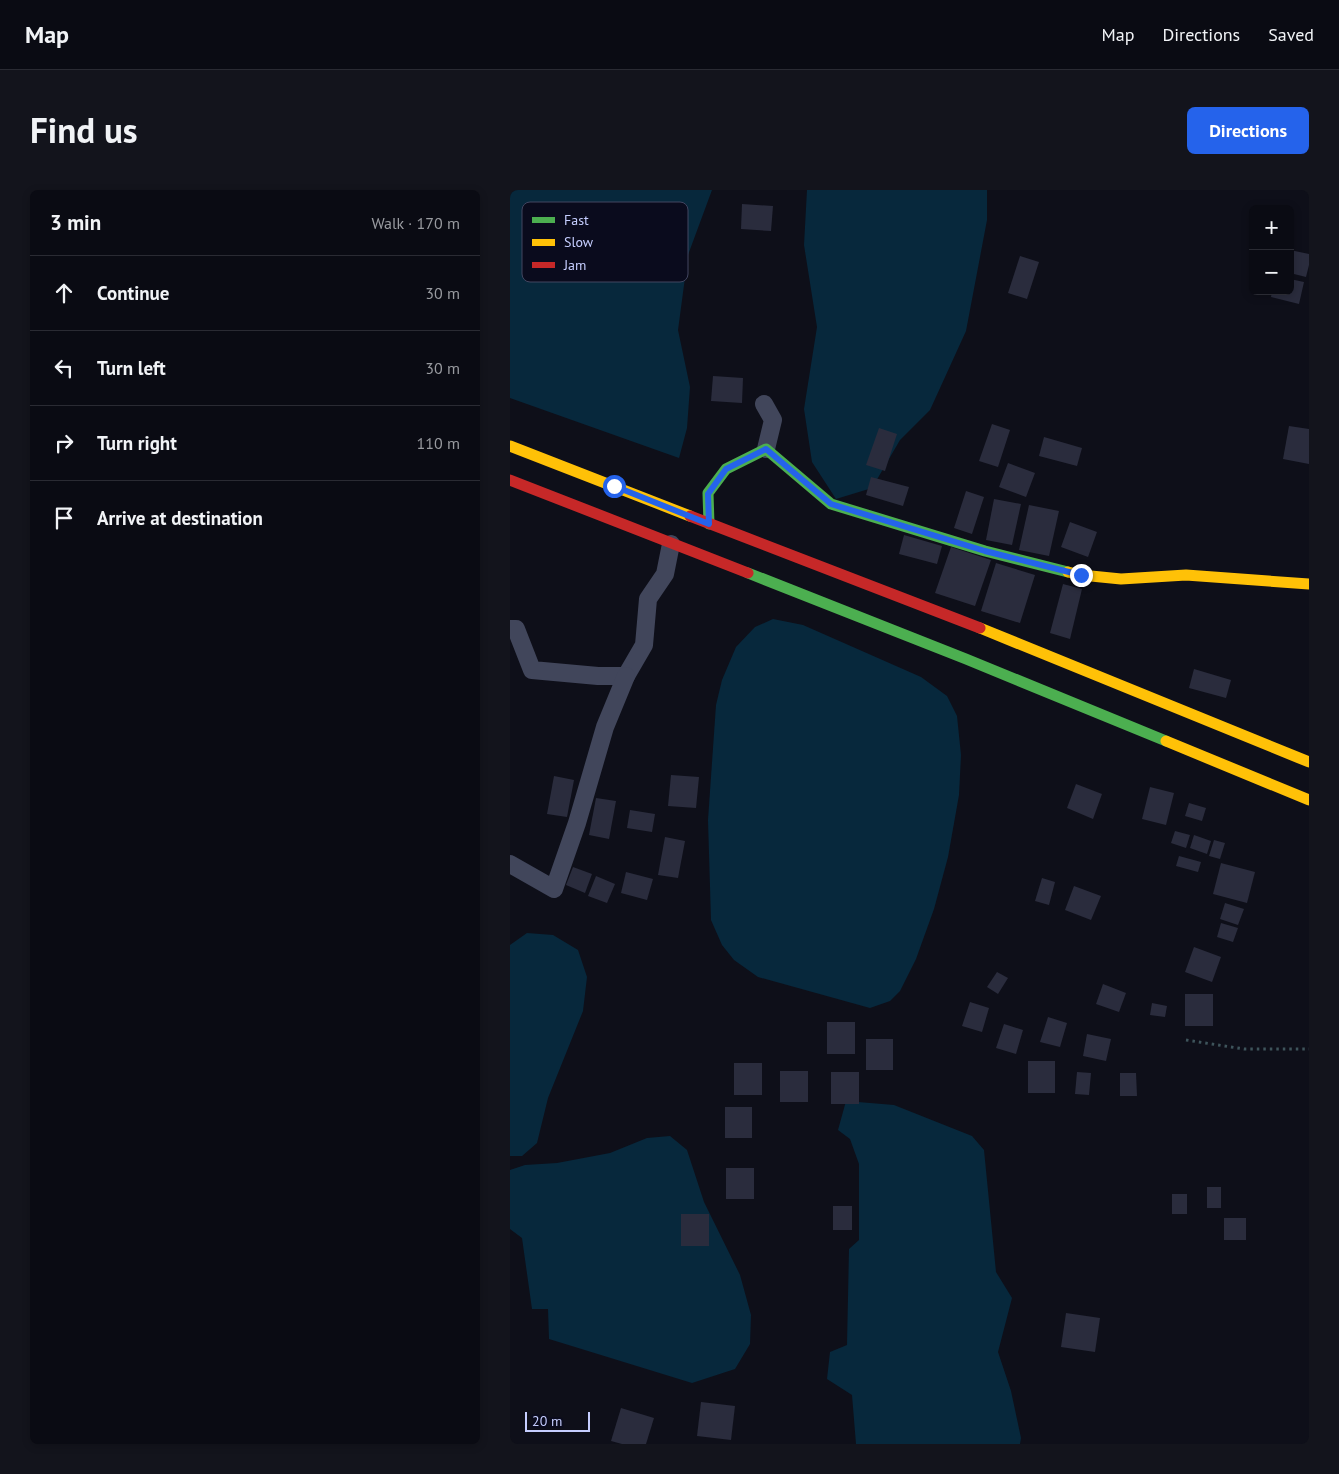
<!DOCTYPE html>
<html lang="en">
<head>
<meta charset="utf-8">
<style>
  body { margin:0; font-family:"PT Sans",sans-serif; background:#13141c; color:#f1f3f6 }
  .controls { position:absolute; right:15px; top:15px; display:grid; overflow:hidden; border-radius:8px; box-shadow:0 2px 8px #0003 }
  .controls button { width:45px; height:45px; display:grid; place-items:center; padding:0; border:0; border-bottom:1px solid #2a2b33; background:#0a0b13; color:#f1f3f6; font:25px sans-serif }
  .scale { position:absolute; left:15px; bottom:12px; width:65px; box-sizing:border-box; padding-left:5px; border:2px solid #c6ceff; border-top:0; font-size:14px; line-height:18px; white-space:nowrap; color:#c6ceff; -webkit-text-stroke:4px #0a0b1d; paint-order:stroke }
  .stop { position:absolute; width:15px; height:15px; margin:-11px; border:4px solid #2563eb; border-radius:50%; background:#fff }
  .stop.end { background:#2563eb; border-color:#fff; box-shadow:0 1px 5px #0008 }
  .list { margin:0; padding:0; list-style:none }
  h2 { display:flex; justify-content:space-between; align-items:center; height:65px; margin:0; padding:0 20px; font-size:21px }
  h2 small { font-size:16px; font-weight:400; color:#999ba0 }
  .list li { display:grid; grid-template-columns:32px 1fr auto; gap:15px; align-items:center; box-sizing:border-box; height:75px; padding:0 20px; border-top:1px solid #2a2b33 }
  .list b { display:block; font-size:19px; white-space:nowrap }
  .list em { font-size:16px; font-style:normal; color:#999ba0 }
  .icon { flex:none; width:28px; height:28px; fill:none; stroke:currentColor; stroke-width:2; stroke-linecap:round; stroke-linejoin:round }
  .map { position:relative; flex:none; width:799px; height:1254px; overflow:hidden; border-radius:8px }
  header { display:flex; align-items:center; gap:30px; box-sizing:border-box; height:70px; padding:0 25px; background:#0a0b13; border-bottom:1px solid #2a2b33 }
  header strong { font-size:24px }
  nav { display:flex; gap:28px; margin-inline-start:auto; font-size:18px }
  .intro { display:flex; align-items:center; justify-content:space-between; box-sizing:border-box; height:120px; padding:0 30px }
  h1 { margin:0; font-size:35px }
  .button { padding:12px 22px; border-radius:8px; background:#2563eb; color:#fff; font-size:18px; font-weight:700 }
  main { display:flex; gap:30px; padding:0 30px }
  aside { flex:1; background:#0a0b13; border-radius:8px; box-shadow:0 2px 8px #0003 }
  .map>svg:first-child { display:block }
</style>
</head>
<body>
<header>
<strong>Map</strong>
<nav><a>Map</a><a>Directions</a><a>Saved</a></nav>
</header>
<div class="intro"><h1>Find us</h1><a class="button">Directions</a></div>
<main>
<aside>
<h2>3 min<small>Walk · 170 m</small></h2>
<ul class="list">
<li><svg class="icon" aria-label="ahead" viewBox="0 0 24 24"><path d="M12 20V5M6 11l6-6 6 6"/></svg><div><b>Continue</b></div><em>30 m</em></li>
<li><svg class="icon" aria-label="left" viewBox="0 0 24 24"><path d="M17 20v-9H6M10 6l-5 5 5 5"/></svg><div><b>Turn left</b></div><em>30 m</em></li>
<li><svg class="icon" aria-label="right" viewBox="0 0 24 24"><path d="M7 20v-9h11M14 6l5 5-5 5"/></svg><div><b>Turn right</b></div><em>110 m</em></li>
<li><svg class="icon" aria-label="arrive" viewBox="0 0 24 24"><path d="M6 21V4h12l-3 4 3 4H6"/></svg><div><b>Arrive at destination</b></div></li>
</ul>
</aside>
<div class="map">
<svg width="799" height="1254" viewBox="0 0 799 1254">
  <rect width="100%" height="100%" fill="#0e0f19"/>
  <g fill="#07283c">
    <path d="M 0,0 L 202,0 L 178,65 L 168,140 L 180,197 L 177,238 L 169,268 L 0,208 Z"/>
    <path d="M 297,0 L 477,0 L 477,30 L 456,141 L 420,220 L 390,250 L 362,298 L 326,309 L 302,272 L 294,219 L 307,137 L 294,55 Z"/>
    <path d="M 263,429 L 293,435 L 411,487 L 437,506 L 447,526 L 451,565 L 449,605 L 438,667 L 424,719 L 406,769 L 390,801 L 380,811 L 360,818 L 248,787 L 224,770 L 212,755 L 201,730 L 198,630 L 206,515 L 212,490 L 226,457 L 245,437 Z"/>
    <path d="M 17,743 L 43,745 L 68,760 L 77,787 L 73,821 L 38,908 L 27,953 L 12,966 L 0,966 L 0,755 Z"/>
    <path d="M 336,911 L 384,915 L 462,946 L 474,960 L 486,1082 L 502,1108 L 488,1162 L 501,1201 L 511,1248 L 510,1254 L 346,1254 L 342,1205 L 317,1189 L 320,1162 L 337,1155 L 339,1059 L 349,1050 L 349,974 L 340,949 L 328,940 Z"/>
    <path d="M 160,946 L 177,960 L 194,1012 L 230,1085 L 241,1125 L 240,1154 L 225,1179 L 182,1193 L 39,1149 L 38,1119 L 22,1119 L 12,1048 L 0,1039 L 0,980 L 15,975 L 47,973 L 100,963 L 137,948 Z"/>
  </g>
  <g fill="#2a2c3d">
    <path d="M 232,14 L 263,16 L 261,41 L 231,39 Z"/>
    <path d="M 780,60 L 799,64 L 799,75 L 796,87 L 780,83 Z"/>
    <path d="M 510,66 L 529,72 L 517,109 L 498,103 Z"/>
    <path d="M 780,89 L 794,92 L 789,114 L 761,107 L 762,101 L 780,101 Z"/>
    <path d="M 203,186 L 233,188 L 232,213 L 201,211 Z"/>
    <path d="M 482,234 L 500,240 L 488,277 L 469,271 Z"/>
    <path d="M 779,236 L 799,239 L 799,274 L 773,269 Z"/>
    <path d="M 369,238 L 387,244 L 375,281 L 356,275 Z"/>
    <path d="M 534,247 L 572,258 L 567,276 L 529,266 Z"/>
    <path d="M 498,273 L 525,283 L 516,307 L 489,297 Z"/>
    <path d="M 361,287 L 399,297 L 393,316 L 356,305 Z"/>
    <path d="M 456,301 L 474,307 L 462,344 L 444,338 Z"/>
    <path d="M 484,309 L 511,314 L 502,355 L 476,350 Z"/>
    <path d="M 519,315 L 549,321 L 539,366 L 509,360 Z"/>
    <path d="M 560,332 L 587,342 L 578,367 L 551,357 Z"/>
    <path d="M 394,345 L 432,356 L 427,374 L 389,364 Z"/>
    <path d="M 441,357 L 481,370 L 465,416 L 425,403 Z"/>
    <path d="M 486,373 L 525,385 L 510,433 L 471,421 Z"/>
    <path d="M 553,394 L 572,399 L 560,449 L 540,443 Z"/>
    <path d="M 684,479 L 721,490 L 716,508 L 679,498 Z"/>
    <path d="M 161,585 L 189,587 L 186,618 L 158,616 Z"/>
    <path d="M 44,586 L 64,590 L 57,627 L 37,624 Z"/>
    <path d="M 566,594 L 592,604 L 583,629 L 557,618 Z"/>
    <path d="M 640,597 L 664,603 L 656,635 L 632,629 Z"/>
    <path d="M 86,608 L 106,611 L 99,649 L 79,645 Z"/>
    <path d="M 679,613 L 696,618 L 692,631 L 675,626 Z"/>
    <path d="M 120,620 L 145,624 L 142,642 L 117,638 Z"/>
    <path d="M 665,641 L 680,645 L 676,658 L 661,653 Z"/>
    <path d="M 684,645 L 701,651 L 697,664 L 680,658 Z"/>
    <path d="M 155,647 L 175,651 L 168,688 L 148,685 Z"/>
    <path d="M 704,650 L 715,653 L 710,669 L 699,666 Z"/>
    <path d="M 669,666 L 691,672 L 688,682 L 666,676 Z"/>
    <path d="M 711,673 L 745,682 L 737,713 L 703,704 Z"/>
    <path d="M 63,677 L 82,684 L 75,703 L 56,695 Z"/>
    <path d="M 116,682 L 143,689 L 137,710 L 111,703 Z"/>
    <path d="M 86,686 L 105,694 L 97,713 L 78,706 Z"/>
    <path d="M 532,688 L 545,692 L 539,715 L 525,711 Z"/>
    <path d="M 564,696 L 591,706 L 581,730 L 555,720 Z"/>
    <path d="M 715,713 L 734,719 L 728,735 L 710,729 Z"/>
    <path d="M 711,733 L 728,738 L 723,752 L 707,747 Z"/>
    <path d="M 684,757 L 711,767 L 702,792 L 675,782 Z"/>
    <path d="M 487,782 L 498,788 L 488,804 L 477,797 Z"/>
    <path d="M 593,794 L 616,803 L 609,822 L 586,814 Z"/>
    <rect x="675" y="804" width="28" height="32"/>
    <path d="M 460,812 L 479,818 L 472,842 L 452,836 Z"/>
    <path d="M 642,813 L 657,816 L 655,827 L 640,825 Z"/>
    <path d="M 538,827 L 557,833 L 550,857 L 530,852 Z"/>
    <rect x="317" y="832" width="28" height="32"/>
    <path d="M 494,834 L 513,840 L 506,864 L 486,858 Z"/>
    <path d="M 577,844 L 601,849 L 596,871 L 573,866 Z"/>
    <rect x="356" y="849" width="27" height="31"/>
    <rect x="518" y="871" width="27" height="32"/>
    <rect x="224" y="873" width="28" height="32"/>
    <rect x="270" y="881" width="28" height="31"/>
    <rect x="321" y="882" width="28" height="32"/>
    <path d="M 567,882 L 581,883 L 579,905 L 565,904 Z"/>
    <path d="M 610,883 L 626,883 L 627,906 L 610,906 Z"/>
    <rect x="215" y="917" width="27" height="31"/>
    <rect x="216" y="978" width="28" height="31"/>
    <rect x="697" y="997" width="14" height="21"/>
    <rect x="662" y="1004" width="15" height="20"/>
    <rect x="323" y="1016" width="19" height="24"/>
    <rect x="171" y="1024" width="28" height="32"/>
    <rect x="714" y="1028" width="22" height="22"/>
    <path d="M 556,1123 L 590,1128 L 585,1162 L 551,1157 Z"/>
    <path d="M 191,1212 L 225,1216 L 221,1250 L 187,1246 Z"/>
    <path d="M 111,1218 L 144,1228 L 136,1254 L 112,1254 L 101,1251 Z"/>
  </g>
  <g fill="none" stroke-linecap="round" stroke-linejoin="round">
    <path stroke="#3e545b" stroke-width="3" stroke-dasharray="2.5 4" stroke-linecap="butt" d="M 676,850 L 734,859 L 799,859"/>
    <g stroke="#41465b" stroke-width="18">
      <path d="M 254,214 L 263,230 L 256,259"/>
      <path d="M 0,439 L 6,439 L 22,480 L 88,486 L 116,486 L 134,455 L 138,409 L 155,384 L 161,354"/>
      <path d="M 0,674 L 44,699 L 67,633 L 95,537 L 116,486"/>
    </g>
    <g stroke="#4caf50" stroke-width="11">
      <path d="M 199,334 L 198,303 L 216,279 L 256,259 L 321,314 L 475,361 L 558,382"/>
      <path d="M 238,383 L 456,469 L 656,551"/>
    </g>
    <g stroke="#ffc107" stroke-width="11">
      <path d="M 0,256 L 180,326"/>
      <path d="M 558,382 L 571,385 L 611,389 L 676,385 L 799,394"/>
      <path d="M 470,438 L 799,572"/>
      <path d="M 656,551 L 799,610"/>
    </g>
    <g stroke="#c62828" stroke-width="11">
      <path d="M 0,290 L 238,383"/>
      <path d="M 180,326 L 470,438"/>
    </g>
  </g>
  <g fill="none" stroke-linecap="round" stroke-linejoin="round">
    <path stroke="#2563eb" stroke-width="6" d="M 104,296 L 199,334 L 198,304 L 216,279 L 256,259 L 321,314 L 475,361 L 571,385"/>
  </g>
  <rect x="12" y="12" width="166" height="80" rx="8" fill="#0a0b1d" stroke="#424661" stroke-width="1"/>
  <rect x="22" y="27" width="23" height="6" fill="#4caf50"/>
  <rect x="22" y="49" width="23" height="7" fill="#ffc107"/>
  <rect x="22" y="72" width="23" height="6" fill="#c62828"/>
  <g font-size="14" fill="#c6ceff">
    <text x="54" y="35">Fast</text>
    <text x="54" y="57">Slow</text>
    <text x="54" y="80">Jam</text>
  </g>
</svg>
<div class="controls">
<button>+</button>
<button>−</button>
</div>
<div class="scale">20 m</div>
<div class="stop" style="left:104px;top:296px"></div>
<div class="stop end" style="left:571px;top:385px"></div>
</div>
</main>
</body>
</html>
